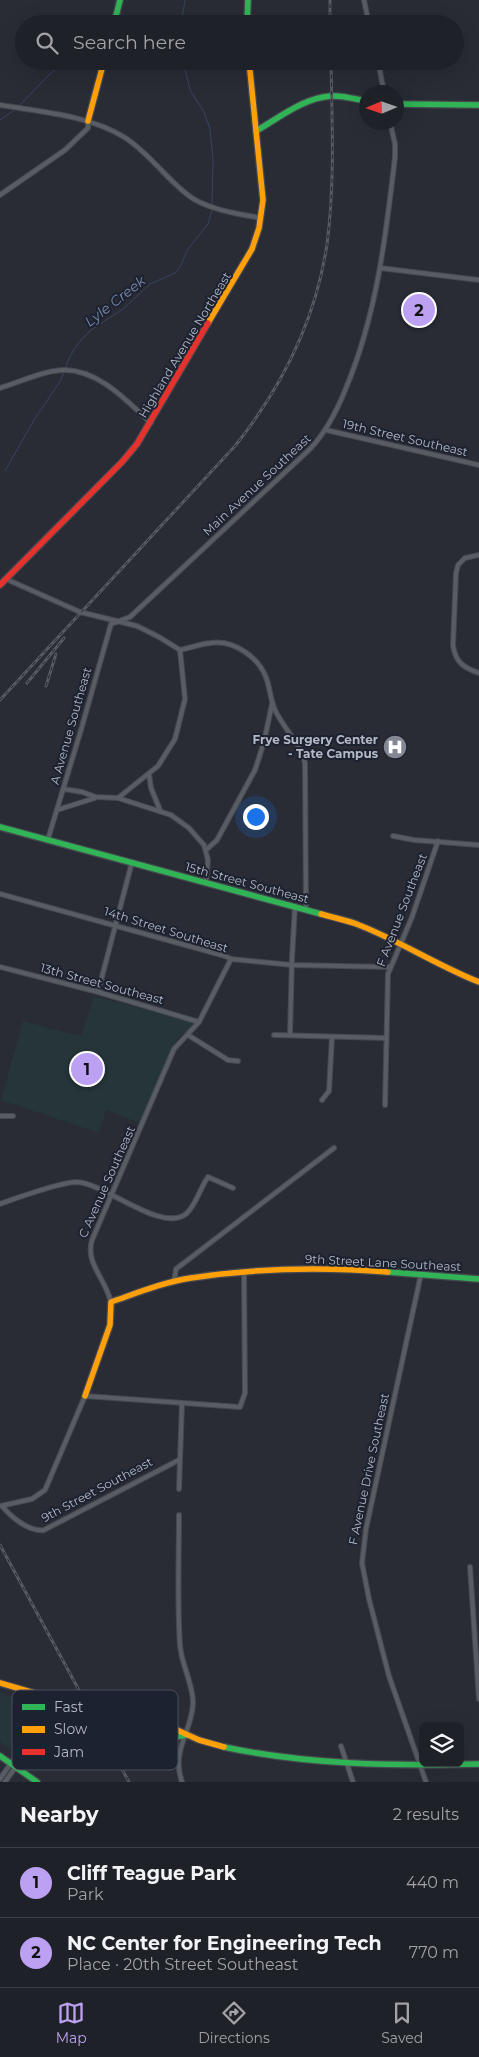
<!DOCTYPE html>
<html lang="en">
<head>
<meta charset="utf-8">
<style>
  body { margin:0; font-family:Montserrat,sans-serif; background:#272930; color:#f1f3f6 }
  .controls { position:absolute; right:15px; bottom:15px; display:grid; overflow:hidden; border-radius:8px; box-shadow:0 5px 20px #0002 }
  .controls button { width:45px; height:45px; display:grid; place-items:center; padding:0; border:0; border-bottom:1px solid #3c3e45; background:#1f2128; color:#f1f3f6; font:25px sans-serif }
  .compass { position:absolute; left:359px; top:85px; width:45px; height:45px; border-radius:50%; background:#1f2128; box-shadow:0 5px 20px #0002; rotate:268deg }
  .you { position:absolute; left:255px; top:816px; width:18px; height:18px; margin:-12px; border:4px solid #fff; border-radius:50%; background:#1a73e8; box-shadow:0 0 0 8px #1a73e833 }
  .badge { display:grid; place-items:center; width:32px; height:32px; border-radius:50%; background:#bca0f2; color:#111; font-size:16px; font-weight:700 }
  .pin { position:absolute; translate:-50% -50%; border:2px solid #fff; box-shadow:0 1px 5px #0006 }
  .list { margin:0; padding:0; list-style:none }
  h2 { display:flex; justify-content:space-between; align-items:center; height:65px; margin:0; padding:0 20px; font-size:21px }
  h2 small { font-size:16px; font-weight:400; color:#a1a3a8 }
  .list li { display:grid; grid-template-columns:32px 1fr auto; gap:15px; align-items:center; box-sizing:border-box; height:70px; padding:0 20px; border-top:1px solid #3c3e45 }
  .list b { display:block; font-size:19px; white-space:nowrap }
  .list p { margin:0; font-size:16px; white-space:nowrap; color:#a1a3a8 }
  .list em { font-size:16px; font-style:normal; color:#a1a3a8 }
  .icon { flex:none; width:28px; height:28px; fill:none; stroke:currentColor; stroke-width:2; stroke-linecap:round; stroke-linejoin:round }
  .map { position:relative; flex:none; width:479px; height:1782px; overflow:hidden }
  .search { position:absolute; background:#1f2128; box-shadow:0 5px 20px #0002; left:15px; right:15px; top:15px; height:55px; display:flex; align-items:center; gap:12px; box-sizing:border-box; padding:0 18px; border-radius:28px; color:#a1a3a8; font-size:19px }
  .sheet { height:205px; background:#1f2128 }
  nav { display:flex; justify-content:space-around; align-items:center; box-sizing:border-box; height:70px; border-top:1px solid #3c3e45; background:#1f2128; font-size:14px; color:#a1a3a8 }
  nav a { display:grid; justify-items:center; gap:2px }
  nav .on { color:#bca0f2 }
  .map>svg:first-child { display:block }
</style>
</head>
<body>
<div class="map">
<svg width="479" height="1782" viewBox="0 0 479 1782">
  <rect width="100%" height="100%" fill="#292c35"/>
  <g fill="#26353a">
    <path d="M 94,996 L 191,1022 L 193,1026 L 177,1039 L 140,1123 L 106,1110 L 99,1133 L 1,1100 L 23,1021 L 81,1036 Z"/>
    <path d="M 0,1693 L 36,1705 L 37,1715 L 11,1749 L 5,1747 L 0,1741 Z"/>
  </g>
  <g fill="none" stroke-linecap="round" stroke-linejoin="round">
    <g stroke="#38435f" stroke-width="1">
      <path d="M 168,24 L 180,17"/>
      <path d="M 181,24 L 185,0"/>
      <path d="M 183,61 L 190,90 L 204,112 L 210,129 L 213,160 L 212,206"/>
      <path d="M 19,106 L 50,74 L 66,61"/>
      <path d="M 0,120 L 16,109"/>
      <path d="M 5,471 L 34,420 L 61,380 L 70,356 L 80,341 L 91,330 L 123,309 L 150,284 L 175,273 L 180,267 L 188,249 L 208,224 L 212,210"/>
    </g>
    <g stroke="#45484f" stroke-width="6">
      <g id="street">
        <path d="M 364,0 L 369,24"/>
        <path d="M 378,61 L 384,92"/>
        <path d="M 0,105 C 41,112 88,115 124,137 C 151,154 167,181 192,198 C 211,210 239,214 261,218"/>
        <path d="M 0,195 L 65,150 L 88,128 L 88,121"/>
        <path d="M 380,268 L 479,280"/>
        <path d="M 0,388 C 20,382 42,371 63,370 C 98,369 127,401 151,423"/>
        <path d="M 326,430 L 479,465"/>
        <path d="M 479,555 L 465,558 L 458,565 L 456,573 L 453,645 C 455,662 464,668 479,673"/>
        <path d="M 6,579 L 80,612 L 137,626 L 159,637 L 180,650 C 190,648 200,644 210,643 C 234,639 260,658 267,680 C 270,690 271,701 275,710 C 284,729 300,743 305,763 L 306,909"/>
        <path d="M 149,774 L 151,788 L 160,810"/>
        <path d="M 64,789 L 82,792 L 96,797 L 118,798 L 171,815 L 189,828 L 204,845 L 208,860 L 206,882"/>
        <path d="M 118,798 L 158,766 L 175,739 L 185,699 L 180,650"/>
        <path d="M 57,810 L 95,798"/>
        <path d="M 393,836 L 414,840 L 479,845"/>
        <path d="M 48,839 L 81,730 L 111,624 L 130,617 L 310,449 C 327,431 337,411 346,388 C 377,314 386,235 395,157 L 395,144 L 390,122"/>
        <path d="M 206,850 L 217,840 L 255,770 L 264,742 L 272,704"/>
        <path d="M 0,894 L 225,956 L 231,959 L 292,965 L 389,967"/>
        <path d="M 0,967 L 98,992 L 199,1022"/>
        <path d="M 98,992 L 132,862"/>
        <path d="M 188,1035 L 228,1060 L 238,1061"/>
        <path d="M 274,1035 L 386,1038"/>
        <path d="M 290,1035 L 292,958 L 295,906"/>
        <path d="M 322,1100 L 329,1091 L 332,1037"/>
        <path d="M 385,1105 L 388,974 L 412,917 L 438,841"/>
        <path d="M 0,1116 L 13,1116"/>
        <path d="M 0,1204 C 16,1198 62,1182 77,1182 C 105,1183 163,1235 187,1213 C 197,1203 200,1188 208,1177 L 233,1188"/>
        <path d="M 421,1274 L 366,1529 L 362,1563 L 369,1599 L 389,1676 L 426,1782"/>
        <path d="M 174,1281 L 176,1269 L 334,1148"/>
        <path d="M 111,1302 C 105,1278 85,1263 92,1240 L 174,1049 L 199,1022 L 231,959"/>
        <path d="M 179,1489 L 182,1403"/>
        <path d="M 0,1506 L 32,1499 L 45,1490 L 85,1396 L 240,1407 L 245,1393 L 244,1272"/>
        <path d="M 2,1506 C 11,1517 29,1532 44,1530 L 179,1460"/>
        <path d="M 179,1515 C 179,1558 177,1602 180,1645 C 181,1664 194,1686 193,1704 C 191,1734 171,1750 182,1782"/>
        <path d="M 470,1567 L 479,1699"/>
        <path d="M 341,1746 L 353,1782"/>
        <path d="M 0,1779 L 55,1699"/>
        <path d="M 5,1782 L 55,1711 L 55,1700"/>
      </g>
    </g>
    <g stroke="#45484f" stroke-width="8">
      <g id="fast">
        <path d="M 114,24 L 120,0"/>
        <path d="M 247,24 L 248,0"/>
        <path d="M 396,104 L 479,105"/>
        <path d="M 256,131 C 279,118 303,98 331,96 C 342,95 355,99 366,101"/>
        <path d="M 0,827 L 321,914"/>
        <path d="M 388,1272 L 479,1279"/>
        <path d="M 55,1699 L 64,1706 L 175,1737 L 186,1735"/>
        <path d="M 224,1747 C 309,1765 393,1766 479,1764"/>
        <path d="M 0,1756 L 37,1782"/>
      </g>
    </g>
    <g stroke="#45484f" stroke-width="8">
      <g id="slow">
        <path d="M 88,121 L 104,61"/>
        <path d="M 208,323 L 252,249 L 259,228 L 263,200 L 249,61"/>
        <path d="M 321,914 C 334,918 347,920 359,925 C 400,941 438,966 479,982"/>
        <path d="M 85,1396 L 110,1325 L 111,1302 C 137,1293 164,1282 191,1278 C 256,1268 323,1267 388,1272"/>
        <path d="M 0,1683 L 55,1699 L 67,1696 L 177,1730 L 199,1740 L 224,1747"/>
      </g>
    </g>
    <g stroke="#45484f" stroke-width="8">
      <path id="jam" d="M 0,585 L 122,462 L 137,444 L 208,323"/>
    </g>
    <use href="#street" stroke="#585c63" stroke-width="4"/>
    <use href="#fast" stroke="#30b455" stroke-width="5.5"/>
    <use href="#slow" stroke="#ff9f0a" stroke-width="5.5"/>
    <use href="#jam" stroke="#e5322d" stroke-width="5.5"/>
    <g stroke="#575a61" stroke-width="3">
      <g id="rail">
        <path d="M 330,24 L 330,0"/>
        <path d="M 27,683 L 64,638"/>
        <path d="M 46,686 L 56,654"/>
        <path d="M 0,700 L 235,446 C 282,387 316,319 327,244 C 335,184 332,122 331,61"/>
        <path d="M 0,1545 L 129,1782"/>
      </g>
    </g>
    <use href="#rail" stroke="#1d2230" stroke-width="1" stroke-dasharray="4" stroke-linecap="butt"/>
  </g>
  <defs>
    <g id="hospital-disc" transform="scale(1.25)"><circle r="9.5" fill="#838793" stroke="#1d2230"/><path d="M-5-5h3v3.5h4V-5h3V5h-3V1.5h-4V5h-3Z" fill="#fff"/></g>
  </defs>
  <g fill-rule="evenodd">
    <use href="#hospital-disc" x="395" y="747"/>
  </g>
  <g text-anchor="middle" stroke-width="4" stroke-linejoin="round" paint-order="stroke">
    <g font-size="12" fill="#b3b8c6" stroke="#1d2230">
      <text transform="translate(185 345) rotate(-59)" y="4">Highland Avenue Northeast</text>
      <text transform="translate(405 438) rotate(13)" y="4">19th Street Southeast</text>
      <text transform="translate(257 485) rotate(-43)" y="4">Main Avenue Southeast</text>
      <text transform="translate(71 726) rotate(-74)" y="4">A Avenue Southeast</text>
      <text transform="translate(247 883) rotate(15)" y="4">15th Street Southeast</text>
      <text transform="translate(402 910) rotate(-69)" y="4">F Avenue Southeast</text>
      <text transform="translate(166 930) rotate(17)" y="4">14th Street Southeast</text>
      <text transform="translate(102 984) rotate(15)" y="4">13th Street Southeast</text>
      <text transform="translate(107 1182) rotate(-66)" y="4">C Avenue Southeast</text>
      <text transform="translate(383 1263) rotate(3)" y="4">9th Street Lane Southeast</text>
      <text transform="translate(369 1469) rotate(-78)" y="4">F Avenue Drive Southeast</text>
      <text transform="translate(97 1490) rotate(-28)" y="4">9th Street Southeast</text>
    </g>
    <g font-size="12" font-weight="bold" fill="#b3b8c6" stroke="#1d2230" text-anchor="end">
      <text x="378" y="744">Frye Surgery Center<tspan x="378" dy="14">- Tate Campus</tspan></text>
    </g>
    <g font-size="14" font-style="italic" fill="#7c8aad" stroke="#1d2230">
      <text transform="translate(115 301) rotate(-38)" y="5">Lyle Creek</text>
    </g>
  </g>
  <rect x="12" y="1690" width="166" height="80" rx="8" fill="#1d2230" stroke="#4a4f5d" stroke-width="1"/>
  <rect x="22" y="1704" width="23" height="6" fill="#30b455"/>
  <rect x="22" y="1726" width="23" height="7" fill="#ff9f0a"/>
  <rect x="22" y="1749" width="23" height="6" fill="#e5322d"/>
  <g font-size="14" fill="#b3b8c6">
    <text x="54" y="1712">Fast</text>
    <text x="54" y="1734">Slow</text>
    <text x="54" y="1757">Jam</text>
  </g>
</svg>
<div class="controls">
<button><svg class="icon" aria-label="layers" viewBox="0 0 24 24"><path d="M12 4l9 5-9 5-9-5zM3 14l9 5 9-5"/></svg></button>
</div>
<svg class="compass" viewBox="-18 -18 36 36"><path d="M0-13l5 13h-10z" fill="#e53935"/><path d="M0 13l5-13h-10z" fill="#a1a3a8"/></svg>
<div class="you"></div>
<div class="pin badge" style="left:87px;top:1069px">1</div>
<div class="pin badge" style="left:419px;top:310px">2</div>
<div class="search"><svg class="icon" aria-label="search" viewBox="0 0 24 24"><circle cx="10" cy="10" r="6"/><path d="M15 15l6 6"/></svg>Search here</div>
</div>
<section class="sheet">
<h2>Nearby<small>2 results</small></h2>
<ul class="list">
<li><span class="badge">1</span><div><b>Cliff Teague Park</b><p>Park</p></div><em>440 m</em></li>
<li><span class="badge">2</span><div><b>NC Center for Engineering Tech</b><p>Place · 20th Street Southeast</p></div><em>770 m</em></li>
</ul>
</section>
<nav>
<a class="on"><svg class="icon" aria-label="map" viewBox="0 0 24 24"><path d="M3 6l6-2 6 2 6-2v14l-6 2-6-2-6 2zM9 4v14M15 6v14"/></svg>Map</a>
<a><svg class="icon" aria-label="directions" viewBox="0 0 24 24"><path d="M12 3l9 9-9 9-9-9zM9 14v-3h6M13 9l2 2-2 2"/></svg>Directions</a>
<a><svg class="icon" aria-label="saved" viewBox="0 0 24 24"><path d="M7 4h10v16l-5-4-5 4z"/></svg>Saved</a>
</nav>
</body>
</html>
